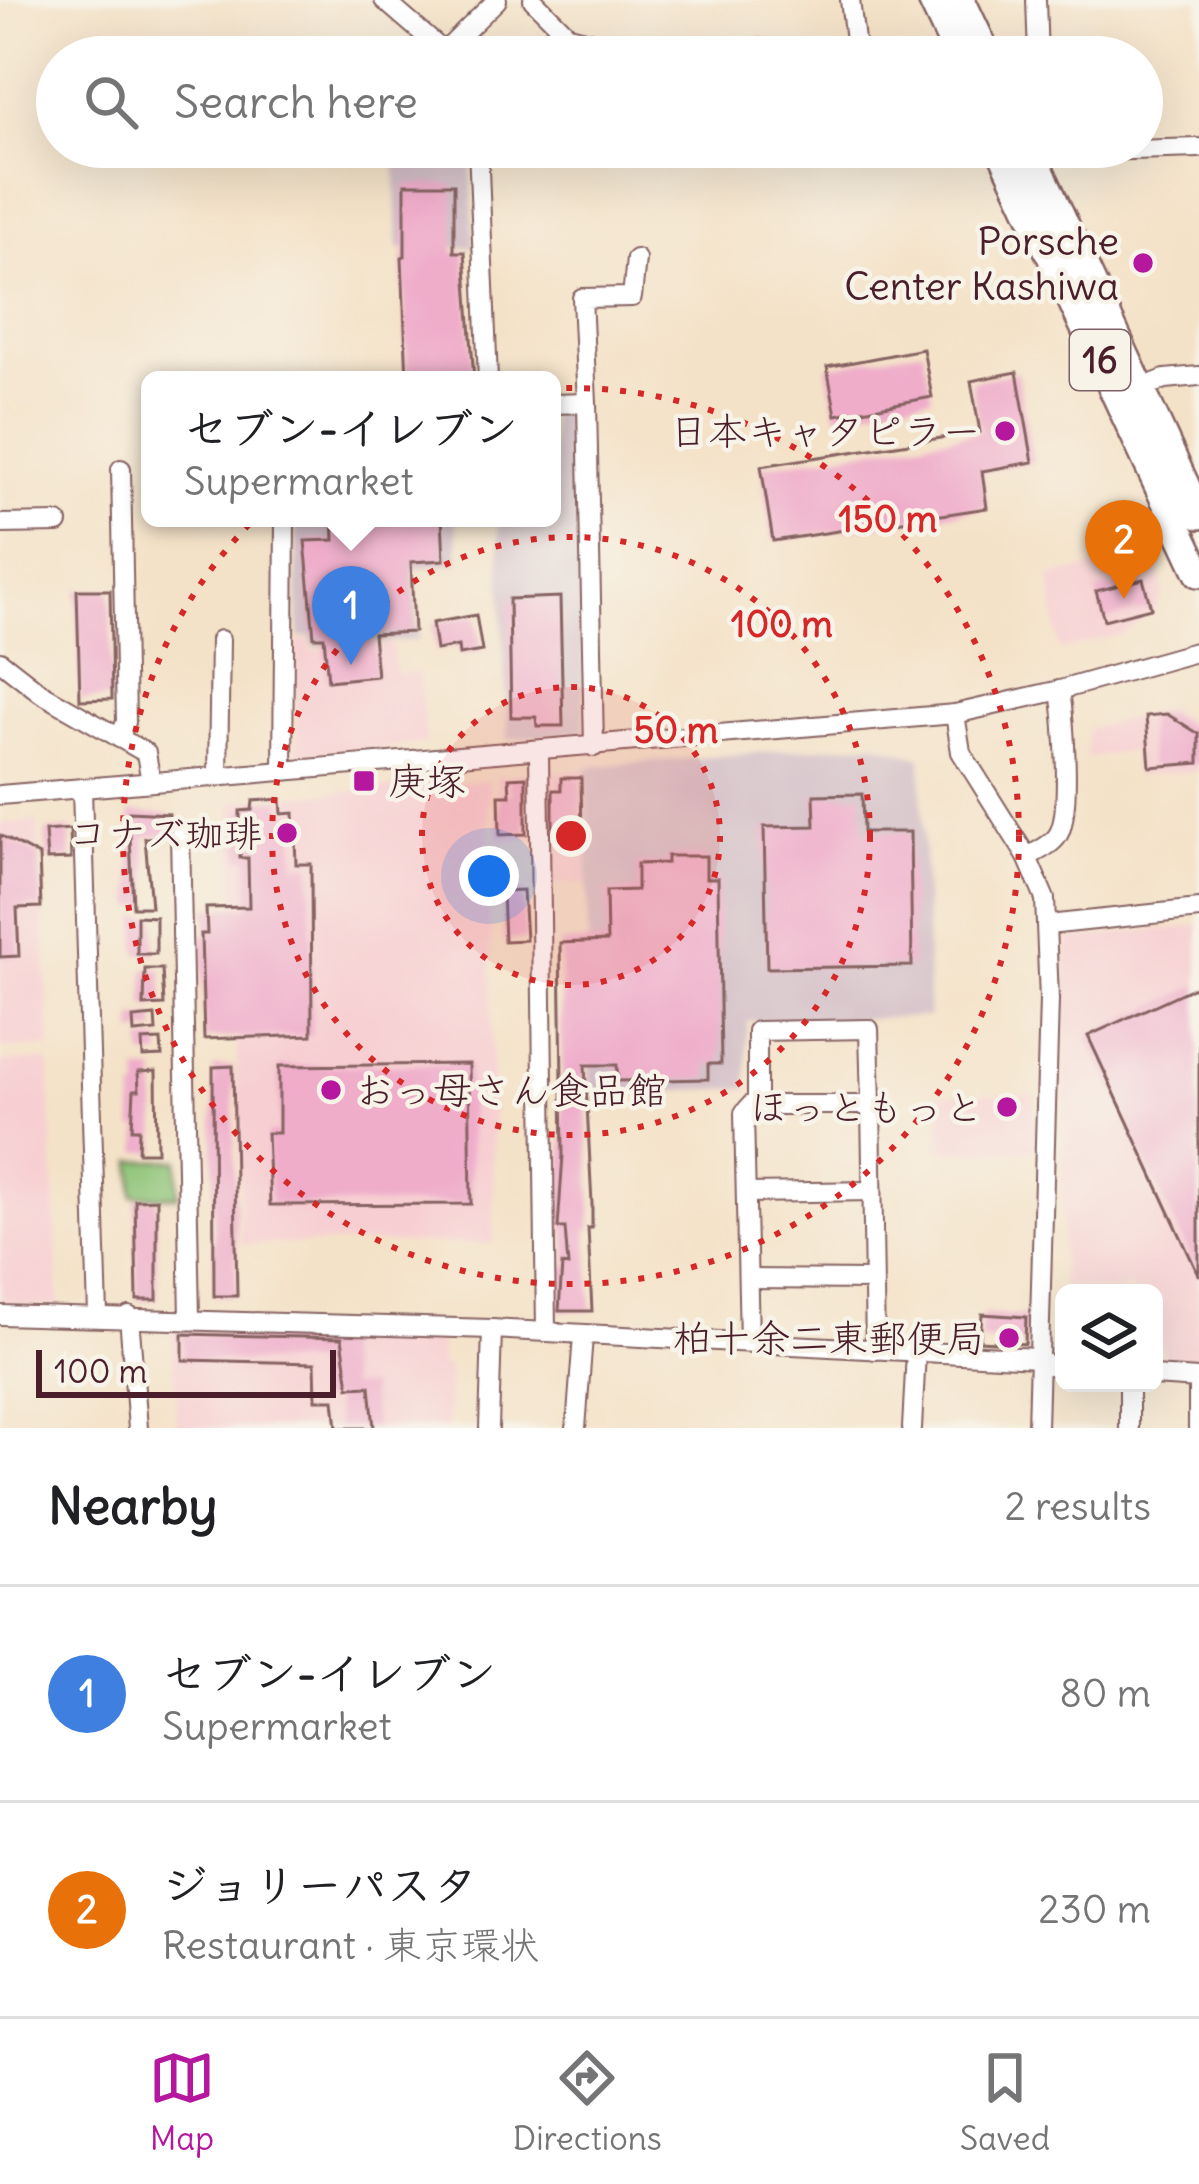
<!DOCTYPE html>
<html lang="en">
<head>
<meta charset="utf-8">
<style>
  body { margin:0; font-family:Delius,"Klee One",sans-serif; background:#f2f2f2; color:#202124 }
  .controls { position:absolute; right:36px; bottom:36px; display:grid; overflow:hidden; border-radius:18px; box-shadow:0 12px 48px #0002 }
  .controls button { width:108px; height:108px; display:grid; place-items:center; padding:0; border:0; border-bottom:3px solid #e0e0e0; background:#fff; color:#202124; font:60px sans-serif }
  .scale { position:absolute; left:36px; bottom:30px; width:300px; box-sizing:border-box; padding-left:12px; border:6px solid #4a1f2b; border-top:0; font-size:33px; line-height:42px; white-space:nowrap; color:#4a1f2b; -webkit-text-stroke:9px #f7f3e8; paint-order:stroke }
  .you { position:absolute; left:489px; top:876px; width:42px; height:42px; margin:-30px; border:9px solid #fff; border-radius:50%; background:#1a73e8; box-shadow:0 0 0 18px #1a73e833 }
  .badge { display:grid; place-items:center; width:78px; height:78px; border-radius:50%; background:#b5179e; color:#fff; font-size:39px; font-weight:700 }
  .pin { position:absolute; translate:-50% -99px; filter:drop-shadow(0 3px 6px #0008) }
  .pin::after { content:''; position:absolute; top:63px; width:42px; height:36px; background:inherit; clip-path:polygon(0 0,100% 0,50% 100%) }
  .popup { position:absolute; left:141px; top:371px; width:420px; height:156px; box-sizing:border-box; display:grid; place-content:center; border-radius:18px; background:#fff; filter:drop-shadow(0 3px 9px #0005); font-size:39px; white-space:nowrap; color:#757577 }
  .popup b { font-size:45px; color:#202124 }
  .popup::after { content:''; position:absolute; left:50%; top:100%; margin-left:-24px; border:24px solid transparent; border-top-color:#fff }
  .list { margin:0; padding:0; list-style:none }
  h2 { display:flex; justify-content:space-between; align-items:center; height:156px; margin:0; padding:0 48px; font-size:51px }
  h2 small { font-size:39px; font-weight:400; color:#757577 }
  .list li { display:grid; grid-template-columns:78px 1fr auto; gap:36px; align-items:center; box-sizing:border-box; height:216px; padding:0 48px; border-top:3px solid #e0e0e0 }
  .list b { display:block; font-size:45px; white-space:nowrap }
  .list p { margin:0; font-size:39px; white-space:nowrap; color:#757577 }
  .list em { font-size:39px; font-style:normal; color:#757577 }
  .icon { flex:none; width:66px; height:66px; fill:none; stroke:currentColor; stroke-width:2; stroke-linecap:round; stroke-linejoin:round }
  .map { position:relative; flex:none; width:1199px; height:1428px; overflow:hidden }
  .search { position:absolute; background:#fff; box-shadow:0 12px 48px #0002; left:36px; right:36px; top:36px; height:132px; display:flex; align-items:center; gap:30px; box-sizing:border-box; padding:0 42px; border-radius:66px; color:#757577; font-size:45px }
  .sheet { height:588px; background:#fff }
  nav { display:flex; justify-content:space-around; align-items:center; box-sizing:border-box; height:168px; border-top:3px solid #e0e0e0; background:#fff; font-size:33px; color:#757577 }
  nav a { display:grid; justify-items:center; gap:6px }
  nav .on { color:#b5179e }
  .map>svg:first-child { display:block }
</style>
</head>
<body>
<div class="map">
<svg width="1199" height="1428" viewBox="0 0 1199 1428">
  <rect width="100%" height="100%" fill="#f7f3e8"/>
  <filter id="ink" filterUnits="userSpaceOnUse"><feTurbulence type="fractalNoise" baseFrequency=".00833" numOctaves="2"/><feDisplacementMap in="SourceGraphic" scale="24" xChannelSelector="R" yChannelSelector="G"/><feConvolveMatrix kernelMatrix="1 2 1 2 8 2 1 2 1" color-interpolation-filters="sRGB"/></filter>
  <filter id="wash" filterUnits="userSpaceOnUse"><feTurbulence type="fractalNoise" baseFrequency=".004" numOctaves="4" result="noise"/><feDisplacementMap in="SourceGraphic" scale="48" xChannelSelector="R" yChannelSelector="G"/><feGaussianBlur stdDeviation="2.7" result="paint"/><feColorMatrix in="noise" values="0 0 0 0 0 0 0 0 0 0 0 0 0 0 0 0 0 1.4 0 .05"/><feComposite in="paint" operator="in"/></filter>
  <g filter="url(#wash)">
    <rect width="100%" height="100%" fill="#f4e2c8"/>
    <g fill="#f7cfd2">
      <path d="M 1155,553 L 1163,593 L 1153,612 L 1123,634 L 1059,650 L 1050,577 Z"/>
      <path d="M 309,640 L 311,651 L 392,644 L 396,674 L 418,673 L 427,743 L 296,756 L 297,641 Z"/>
      <path d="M 1167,709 L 1199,728 L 1199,771 L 1135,776 L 1131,751 L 1086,758 L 1088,729 Z"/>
      <path d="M 584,770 L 586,884 L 550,884 L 549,772 Z"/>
      <path d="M 532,774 L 533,840 L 497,841 L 496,776 Z"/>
      <path d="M 489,780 L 494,1243 L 241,1244 L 232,801 Z"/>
      <path d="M 37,821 L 51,1047 L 0,1048 L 0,824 Z"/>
      <path d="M 1199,925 L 1199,1371 L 1173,1369 L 1154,1333 L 1154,1293 L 1133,1293 L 1129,1285 L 1119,1292 L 1061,1287 L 1067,939 Z"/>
      <path d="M 49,1061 L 59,1306 L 0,1305 L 0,1062 Z"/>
      <rect x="940" y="1094" width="94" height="57"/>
      <path d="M 171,1321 L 439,1332 L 440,1365 L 448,1367 L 448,1428 L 177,1428 Z"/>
    </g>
    <g fill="#d2bdc6">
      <path d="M 395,147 L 471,147 L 474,247 L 398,249 Z"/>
      <path d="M 568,407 L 578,413 L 585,732 L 508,739 L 498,518 L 552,518 L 552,408 Z"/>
      <path d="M 296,518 L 456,518 L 459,564 L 414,569 L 418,640 L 313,647 L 310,637 L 299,637 Z"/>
      <path d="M 875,743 L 921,758 L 929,1017 L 747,1021 L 747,1088 L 590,1093 L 586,767 Z"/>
    </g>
    <path fill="#8cc376" stroke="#6b7150" stroke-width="3" d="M 178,1160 L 178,1196 L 133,1196 L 133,1161 Z"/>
    <g id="blocks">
      <g fill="#efadca">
        <path d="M 405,184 L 454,184 L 454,252 L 465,252 L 474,380 L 407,380 L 402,257 L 405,256 Z"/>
        <path d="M 923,349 L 932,397 L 836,415 L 827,367 Z"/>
        <path d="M 1017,372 L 1033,462 L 982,471 L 987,508 L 773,541 L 761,466 L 980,432 L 971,381 Z"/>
        <path d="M 333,518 L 442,518 L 444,560 L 411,562 L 414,632 L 373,634 L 377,676 L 328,681 L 324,637 L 314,637 L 305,541 L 334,540 Z"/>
        <path d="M 1143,579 L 1151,608 L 1104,620 L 1096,591 Z"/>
        <path d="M 77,590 L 110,590 L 112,699 L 80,700 Z"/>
        <path d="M 560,597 L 563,726 L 537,726 L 536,717 L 511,717 L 509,599 Z"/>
        <path d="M 476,615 L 482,651 L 459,655 L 458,646 L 436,650 L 432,623 Z"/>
        <path d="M 1167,714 L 1199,734 L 1199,763 L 1150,767 L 1146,716 Z"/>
        <path d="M 526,777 L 526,834 L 500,835 L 499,795 L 510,795 L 509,778 Z"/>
        <path d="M 561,778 L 581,778 L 582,837 L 555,837 L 553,833 L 553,790 L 561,790 Z"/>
        <path d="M 862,794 L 863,832 L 910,832 L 912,966 L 767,968 L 764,827 L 815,826 L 814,795 Z"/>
        <path d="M 281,799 L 282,814 L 294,813 L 296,864 L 311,864 L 312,1035 L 204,1039 L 201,934 L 207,934 L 206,908 L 249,907 L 248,858 L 240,858 L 240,811 L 252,810 L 253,801 Z"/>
        <path d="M 129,812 L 169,814 L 167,836 L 145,838 L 151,907 L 133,907 Z"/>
        <path d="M 70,829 L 71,859 L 47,860 L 45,831 Z"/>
        <path d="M 0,835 L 39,856 L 41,907 L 17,908 L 19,956 L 0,957 Z"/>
        <path d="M 667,856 L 706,856 L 706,878 L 718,878 L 721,1064 L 708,1064 L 708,1079 L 618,1081 L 617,1065 L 585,1065 L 592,1204 L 592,1228 L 588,1228 L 592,1311 L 559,1311 L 562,1265 L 568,1266 L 565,1228 L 558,1228 L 563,1155 L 560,943 L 607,941 L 606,891 L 637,890 L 637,864 L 667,863 Z"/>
        <path d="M 523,890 L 526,940 L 504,941 L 502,891 Z"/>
        <path d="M 137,916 L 156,917 L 156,954 L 137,954 Z"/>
        <path d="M 145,969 L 162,969 L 164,1005 L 144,1006 Z"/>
        <path d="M 1199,985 L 1199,1276 L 1088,1036 Z"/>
        <path d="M 155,1016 L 156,1031 L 134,1033 L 133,1018 Z"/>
        <path d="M 161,1040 L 162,1056 L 143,1057 L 142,1041 Z"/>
        <path d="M 469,1064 L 471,1204 L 270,1205 L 267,1133 L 279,1133 L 279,1066 Z"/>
        <path d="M 233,1066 L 237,1296 L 214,1296 L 213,1067 Z"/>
        <path d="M 156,1071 L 157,1152 L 138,1152 L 139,1129 L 132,1129 L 134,1090 L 139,1090 L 138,1072 Z"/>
        <path d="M 157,1199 L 157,1300 L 137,1300 L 135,1200 Z"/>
        <path d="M 982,1314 L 1026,1317 L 1025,1344 L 980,1341 Z"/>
        <path d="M 183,1334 L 342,1338 L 349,1387 L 370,1386 L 374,1428 L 337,1428 L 334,1400 L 316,1400 L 315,1363 L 183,1360 Z"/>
      </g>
    </g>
  </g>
  <g filter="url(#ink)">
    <use href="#blocks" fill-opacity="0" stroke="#866362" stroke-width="3"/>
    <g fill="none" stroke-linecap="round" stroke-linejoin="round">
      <g stroke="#866362" stroke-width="22">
        <g id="minor">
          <path d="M 384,0 L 450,57"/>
          <path d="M 533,0 L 569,36 L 604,45 L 856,51"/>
          <path d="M 850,0 L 857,57"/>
          <path d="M 1036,0 L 1038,57"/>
          <path d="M 444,52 L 497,0"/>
          <path d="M 478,147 L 488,380"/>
          <path d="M 1032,153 L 1199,148"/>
          <path d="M 1134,391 L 1165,379 L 1199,376"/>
          <path d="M 587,403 L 582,298 L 632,297 L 636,259"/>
          <path d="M 552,404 L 587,403 L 594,747"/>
          <path d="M 0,524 L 58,523"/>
          <path d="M 0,661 L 41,693 L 146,753 L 151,782"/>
          <path d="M 955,714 L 961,752 L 1027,857 L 1045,899 L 1049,1000 L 1037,1428"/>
          <path d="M 119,738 L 126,722 L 121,469"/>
          <path d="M 539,752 L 546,1332"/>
          <path d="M 283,770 L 285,518"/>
          <path d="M 218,776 L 220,640"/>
          <path d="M 82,789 L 98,1316"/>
          <path d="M 0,795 L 955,714 L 1060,690 L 1199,651"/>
          <path d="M 180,834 L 190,1318"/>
          <path d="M 1027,857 C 1038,851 1052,845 1058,835 C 1072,812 1064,718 1060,690"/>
          <path d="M 1048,925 L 1199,909"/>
          <path d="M 757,1105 L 757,1031 L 869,1029 L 871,1105"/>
          <path d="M 747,1193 L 872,1191"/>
          <path d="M 749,1279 L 873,1280"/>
          <path d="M 0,1315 L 492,1329 L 1038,1358 L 1047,1365 L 1064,1366"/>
          <path d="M 129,1316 L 138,1428"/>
          <path d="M 749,1342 L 744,1113 L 751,1105 L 871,1105 L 875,1350"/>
          <path d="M 1154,1376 L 1198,1379 L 1198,1428"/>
          <path d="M 489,1428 L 492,1329"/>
          <path d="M 576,1428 L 583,1336"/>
          <path d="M 912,1428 L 916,1352"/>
          <path d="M 1129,1428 L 1129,1383"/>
        </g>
      </g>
      <g stroke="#866362" stroke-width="32">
        <g id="highway">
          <path d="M 932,0 L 959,57"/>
          <path d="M 961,0 L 988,57"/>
          <path d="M 1000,147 L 1199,573"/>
          <path d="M 1029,147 L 1199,515"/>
        </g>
      </g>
      <use href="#minor" stroke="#fff" stroke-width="18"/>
      <use href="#highway" stroke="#fff" stroke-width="27"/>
    </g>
  </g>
  <circle cx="571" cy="836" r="149" fill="#d62828" fill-opacity=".12"/>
  <g fill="none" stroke="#d62828" stroke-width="6" stroke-dasharray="6 12">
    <circle cx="571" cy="836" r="149"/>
    <circle cx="571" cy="836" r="299"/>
    <circle cx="571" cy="836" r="448"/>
  </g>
  <g fill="#b5179e" stroke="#f7f3e8" stroke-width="4.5">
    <circle cx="1143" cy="263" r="12"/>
    <circle cx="1005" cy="431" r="12"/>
    <rect x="352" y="769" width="24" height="24" rx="6"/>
    <circle cx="287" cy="833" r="12"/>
    <circle cx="331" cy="1090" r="12"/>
    <circle cx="1007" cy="1107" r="12"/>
    <circle cx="1009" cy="1338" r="12"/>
  </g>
  <g text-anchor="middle" stroke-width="9" stroke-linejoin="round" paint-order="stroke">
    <rect fill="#f7f3e8" stroke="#7e5f64" stroke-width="3" x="1070" y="330" width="60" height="60" rx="9"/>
    <g font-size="36" font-weight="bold" fill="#4a1f2b">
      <text x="1100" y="373">16</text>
    </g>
    <g font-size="39" fill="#4a1f2b" stroke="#f7f3e8" text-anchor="end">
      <text x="1119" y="255">Porsche<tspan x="1119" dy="45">Center Kashiwa</tspan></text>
      <text x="981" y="445">日本キャタピラー</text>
      <text x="388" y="795" text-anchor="start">庚塚</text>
      <text x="263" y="847">コナズ珈琲</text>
      <text x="355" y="1104" text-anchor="start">おっ母さん食品館</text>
      <text x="983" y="1121">ほっともっと</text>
      <text x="985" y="1352">柏十余二東郵便局</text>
    </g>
  </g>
  <circle cx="571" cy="836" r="18" fill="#d62828" stroke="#f7f3e8" stroke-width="6"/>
  <g font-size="36" text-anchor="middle" font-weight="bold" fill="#d62828" stroke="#f7f3e8" stroke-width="9" stroke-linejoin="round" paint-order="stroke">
    <text x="888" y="532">150 m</text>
    <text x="782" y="637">100 m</text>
    <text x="676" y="743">50 m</text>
  </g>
</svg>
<div class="controls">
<button><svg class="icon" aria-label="layers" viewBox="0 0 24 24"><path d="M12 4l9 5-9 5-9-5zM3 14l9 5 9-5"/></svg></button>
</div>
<div class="scale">100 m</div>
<div class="you"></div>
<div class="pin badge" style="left:351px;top:665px;background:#3f7fe0">1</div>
<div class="popup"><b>セブン-イレブン</b>Supermarket</div>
<div class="pin badge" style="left:1124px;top:599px;background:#e8710a">2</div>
<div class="search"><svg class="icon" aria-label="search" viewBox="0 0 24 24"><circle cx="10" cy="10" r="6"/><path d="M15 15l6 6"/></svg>Search here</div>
</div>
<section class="sheet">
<h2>Nearby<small>2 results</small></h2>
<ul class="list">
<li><span class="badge" style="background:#3f7fe0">1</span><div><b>セブン-イレブン</b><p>Supermarket</p></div><em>80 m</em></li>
<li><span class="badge" style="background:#e8710a">2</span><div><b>ジョリーパスタ</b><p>Restaurant · 東京環状</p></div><em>230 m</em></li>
</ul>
</section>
<nav>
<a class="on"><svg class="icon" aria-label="map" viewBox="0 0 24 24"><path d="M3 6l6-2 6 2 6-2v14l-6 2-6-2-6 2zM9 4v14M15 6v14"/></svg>Map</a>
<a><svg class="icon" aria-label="directions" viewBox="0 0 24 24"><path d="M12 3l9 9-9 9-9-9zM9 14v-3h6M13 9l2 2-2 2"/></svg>Directions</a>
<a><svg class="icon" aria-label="saved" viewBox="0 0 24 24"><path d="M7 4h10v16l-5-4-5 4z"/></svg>Saved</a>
</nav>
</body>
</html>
